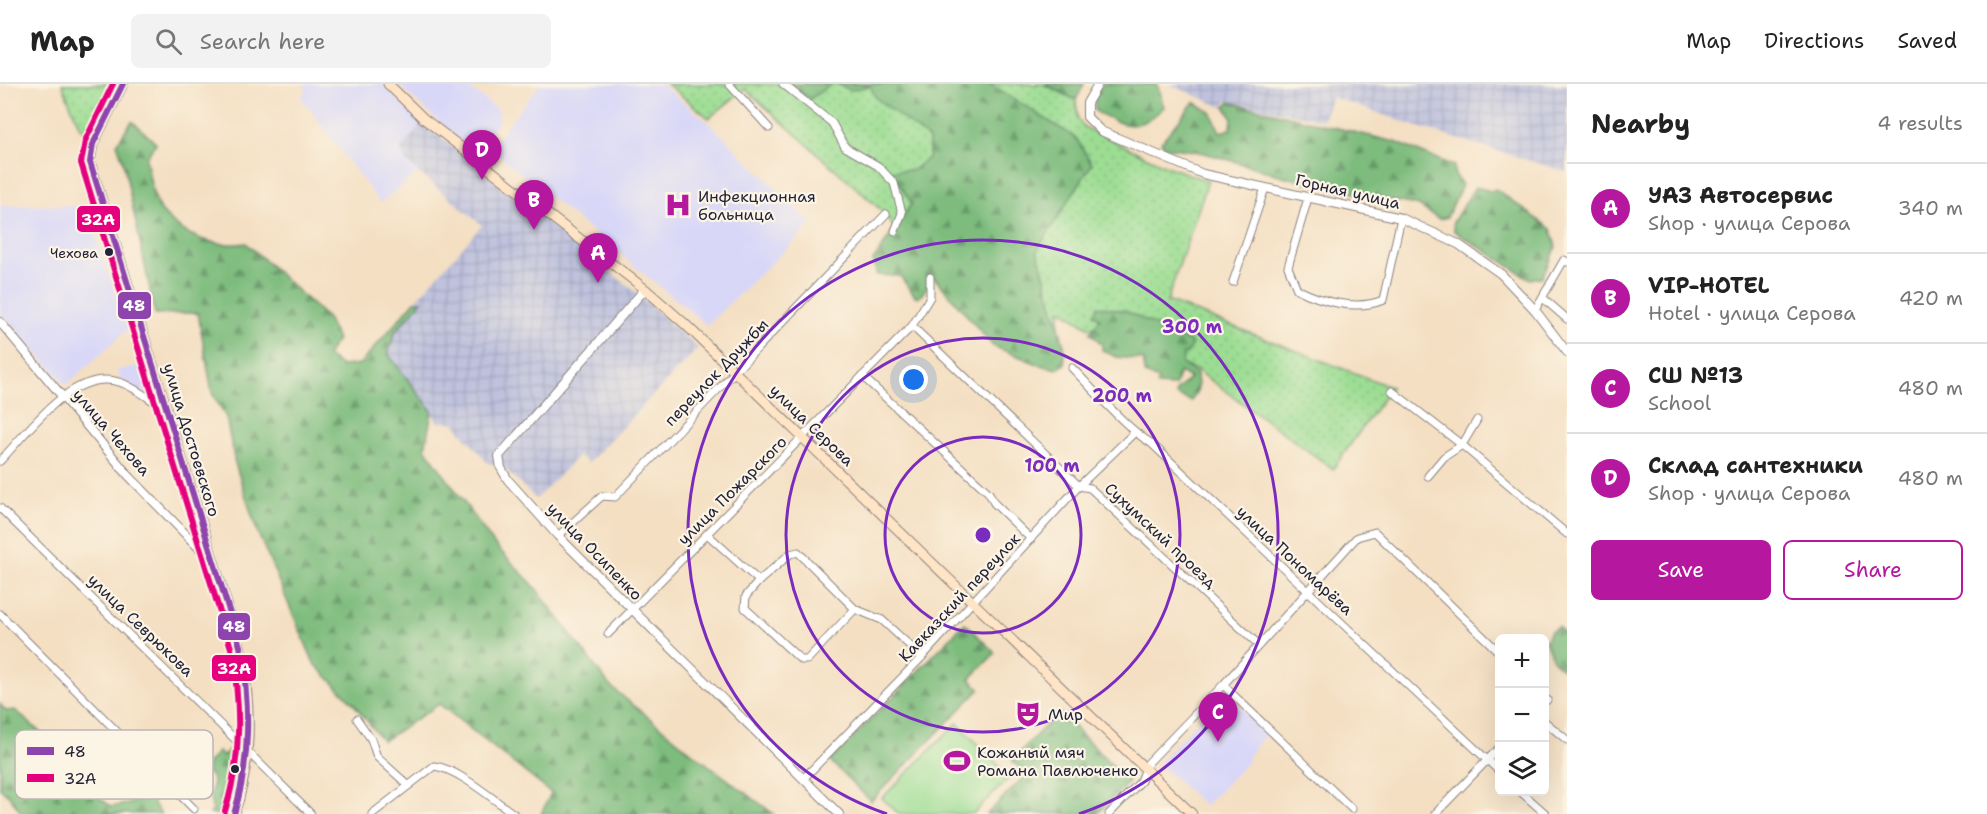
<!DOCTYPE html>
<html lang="en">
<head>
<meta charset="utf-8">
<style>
  body { margin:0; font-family:"Shantell Sans",sans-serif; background:#f2f2f2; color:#222 }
  .controls { position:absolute; right:18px; bottom:18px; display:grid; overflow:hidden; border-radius:9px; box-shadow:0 6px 24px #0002 }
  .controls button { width:54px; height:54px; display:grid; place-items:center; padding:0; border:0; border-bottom:2px solid #e0e0e0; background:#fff; color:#222; font:30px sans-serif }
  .you { position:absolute; left:914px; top:296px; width:21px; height:21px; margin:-15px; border:4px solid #fff; border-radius:50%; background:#1a73e8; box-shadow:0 0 0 9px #1a73e833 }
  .badge { display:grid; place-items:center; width:39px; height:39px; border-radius:50%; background:#b5179e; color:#fff; font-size:20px; font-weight:700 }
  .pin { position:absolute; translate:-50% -50px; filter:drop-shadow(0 2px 3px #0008) }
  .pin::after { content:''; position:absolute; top:32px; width:21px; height:18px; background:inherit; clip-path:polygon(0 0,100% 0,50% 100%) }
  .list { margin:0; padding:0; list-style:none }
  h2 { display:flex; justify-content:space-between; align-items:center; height:78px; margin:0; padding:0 24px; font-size:26px }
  h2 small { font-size:20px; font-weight:400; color:#767676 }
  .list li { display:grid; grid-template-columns:39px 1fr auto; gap:18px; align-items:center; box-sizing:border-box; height:90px; padding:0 24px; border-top:2px solid #e0e0e0 }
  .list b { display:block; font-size:22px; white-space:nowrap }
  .list p { margin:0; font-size:20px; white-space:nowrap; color:#767676 }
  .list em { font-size:20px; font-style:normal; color:#767676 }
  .actions { display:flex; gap:12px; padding:18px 24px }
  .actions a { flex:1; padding:14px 0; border:2px solid #b5179e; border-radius:9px; text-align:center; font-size:21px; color:#b5179e }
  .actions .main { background:#b5179e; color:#fff }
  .icon { flex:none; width:33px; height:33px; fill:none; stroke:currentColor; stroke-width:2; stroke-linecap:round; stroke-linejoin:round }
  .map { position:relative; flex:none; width:1567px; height:730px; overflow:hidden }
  header { display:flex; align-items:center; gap:36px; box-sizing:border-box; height:84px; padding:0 30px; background:#fff; border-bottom:2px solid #e0e0e0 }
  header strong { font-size:28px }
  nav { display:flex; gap:33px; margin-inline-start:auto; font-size:21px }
  .search { width:420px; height:54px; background:#f2f2f2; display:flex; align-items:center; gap:15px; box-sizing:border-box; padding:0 21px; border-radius:9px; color:#767676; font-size:22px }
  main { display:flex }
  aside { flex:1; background:#fff }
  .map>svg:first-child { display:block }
</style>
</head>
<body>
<header>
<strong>Map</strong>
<div class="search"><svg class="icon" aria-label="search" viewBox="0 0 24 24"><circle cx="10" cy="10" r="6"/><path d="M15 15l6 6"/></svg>Search here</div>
<nav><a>Map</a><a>Directions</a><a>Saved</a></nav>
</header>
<main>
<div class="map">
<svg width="1567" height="730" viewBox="0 0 1567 730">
  <defs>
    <pattern id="industrial-grid" width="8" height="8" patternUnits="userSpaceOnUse" patternTransform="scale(1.5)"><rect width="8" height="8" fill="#bfc2dd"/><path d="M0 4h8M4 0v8" fill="none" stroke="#a4a6bf"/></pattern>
    <pattern id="grass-dots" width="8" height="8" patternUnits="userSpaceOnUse" patternTransform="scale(1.5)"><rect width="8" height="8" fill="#9cdd93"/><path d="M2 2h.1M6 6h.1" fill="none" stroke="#86bd80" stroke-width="1.8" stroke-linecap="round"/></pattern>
    <pattern id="forest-firs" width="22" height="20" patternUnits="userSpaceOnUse" patternTransform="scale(1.5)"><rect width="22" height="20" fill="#7dbc7d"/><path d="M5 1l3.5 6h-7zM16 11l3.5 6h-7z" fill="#669868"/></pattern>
  </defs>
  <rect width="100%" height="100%" fill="#fcf5e5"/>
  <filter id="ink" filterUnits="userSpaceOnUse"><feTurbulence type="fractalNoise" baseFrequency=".0167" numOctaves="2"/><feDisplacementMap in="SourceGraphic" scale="12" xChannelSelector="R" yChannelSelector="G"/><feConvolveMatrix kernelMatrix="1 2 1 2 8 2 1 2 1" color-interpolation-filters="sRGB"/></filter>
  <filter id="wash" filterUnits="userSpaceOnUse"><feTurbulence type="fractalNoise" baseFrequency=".008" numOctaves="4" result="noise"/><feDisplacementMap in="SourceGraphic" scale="24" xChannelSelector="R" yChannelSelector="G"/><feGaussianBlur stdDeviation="1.35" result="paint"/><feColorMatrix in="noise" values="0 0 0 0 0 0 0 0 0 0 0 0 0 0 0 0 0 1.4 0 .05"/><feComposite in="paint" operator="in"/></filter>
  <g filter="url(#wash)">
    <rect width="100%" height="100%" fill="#f4dfc2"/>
    <g fill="#d8d7f8">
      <path d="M 304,0 L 382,0 L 422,39 L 406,78 L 419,88 L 380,119 L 301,13 L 306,7 Z"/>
      <path d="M 397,0 L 464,0 L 498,26 L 499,37 L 476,71 Z"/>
      <path d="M 540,0 L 661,0 L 709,39 L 812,140 L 707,241 L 490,64 Z"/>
      <path d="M 0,121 L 85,122 L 128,245 L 66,301 L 0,229 Z"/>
      <path d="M 146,281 L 155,312 L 151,314 L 120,294 L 117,286 Z"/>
      <path d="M 1225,608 L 1267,649 L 1247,673 L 1249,676 L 1205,722 L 1158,679 Z"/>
    </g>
    <g fill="url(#industrial-grid)">
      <path d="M 1169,0 L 1567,0 L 1567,88 L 1418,43 L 1332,13 L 1323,36 L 1227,17 L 1222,23 Z"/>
      <path d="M 422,39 L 643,214 L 698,264 L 588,379 L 579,371 L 536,415 L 504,384 L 487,378 L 453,338 L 438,338 L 388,270 L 395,248 L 421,218 L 415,217 L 482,141 L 406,78 L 401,65 Z"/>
    </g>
    <g fill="url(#grass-dots)" stroke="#5f8067" stroke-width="1.5">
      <path d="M 62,0 L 116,0 L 87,47 L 80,44 Z"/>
      <path d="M 667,0 L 1044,0 L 1076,16 L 1078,35 L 1084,43 L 1166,82 L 1208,97 L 1167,217 L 1391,303 L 1333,385 L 1198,287 L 1088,243 L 1060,225 L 1057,278 L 1000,260 L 923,183 L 882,127 L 745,5 L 709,34 Z"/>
    </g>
    <g fill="url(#forest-firs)" stroke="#506f5c" stroke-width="1.5">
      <path d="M 789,0 L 831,0 L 810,15 Z"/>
      <path d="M 837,0 L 990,0 L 1076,54 L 1092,80 L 1037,166 L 1064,261 L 1065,280 L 1057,285 L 1040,281 L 993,262 L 935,194 L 926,191 L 929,200 L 920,213 L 915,212 L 900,192 L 877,191 L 873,177 L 912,119 L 890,87 L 913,86 L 929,73 L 929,55 L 876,14 L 870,2 L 850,6 Z"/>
      <path d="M 1044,0 L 1084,0 L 1076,16 Z"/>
      <path d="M 1103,0 L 1157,0 L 1164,23 C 1137,49 1126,43 1095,27 L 1095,11 Z"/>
      <path d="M 1194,18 L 1211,28 L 1220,48 L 1231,45 L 1232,34 L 1225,22 L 1230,18 L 1395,58 L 1454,82 L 1454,89 L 1462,101 L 1447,133 L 1439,135 L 1419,122 C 1369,111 1318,103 1269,88 C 1235,78 1202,65 1166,64 L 1161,58 Z"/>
      <path d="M 132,37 L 156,59 L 146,74 C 149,89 152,116 162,128 C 183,153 215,164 246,159 L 327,234 L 337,255 L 327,272 L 342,282 L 360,280 L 415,217 L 422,217 L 395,248 L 388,270 L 432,327 L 425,364 L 494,460 L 534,502 L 610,602 L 695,671 L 774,730 L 541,730 L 551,709 L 439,620 L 383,657 L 352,618 L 314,579 L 257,447 L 235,379 L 226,333 L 212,309 L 198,229 L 155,230 L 123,77 L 117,59 Z"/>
      <path d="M 1475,103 L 1491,107 L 1496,105 L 1551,145 L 1556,163 L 1542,193 L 1530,195 L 1454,147 L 1453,138 Z"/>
      <path d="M 1098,222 L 1126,227 L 1192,259 L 1187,270 L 1183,270 L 1182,280 L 1197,290 L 1198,305 L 1191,317 L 1176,311 L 1176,307 L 1190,294 L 1180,288 L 1175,302 L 1157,301 L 1158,295 L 1144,290 L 1144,276 L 1116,273 L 1102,266 L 1102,260 L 1090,249 L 1100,235 L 1094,230 Z"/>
      <path d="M 965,539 L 995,569 L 970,595 L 980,605 L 871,717 L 830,677 Z"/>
      <path d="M 1558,543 L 1567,551 L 1567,587 L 1554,578 L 1545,557 L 1550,547 Z"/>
      <path d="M 0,620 L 6,627 L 15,626 L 60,666 L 79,670 L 95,694 L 91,706 L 111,723 L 131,719 L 146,709 L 161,730 L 22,730 L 8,710 L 0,705 Z"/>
      <path d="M 1059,628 L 1129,698 L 1097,730 L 987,730 L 1026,691 L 1012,676 Z"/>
      <path d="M 230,666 L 235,668 L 218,730 L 210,730 L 213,727 L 210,714 L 213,696 L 207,688 L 208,679 L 218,668 L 223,672 Z"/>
    </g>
    <path fill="#9cdd93" stroke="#5f8067" stroke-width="1.5" d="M 957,639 L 1010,693 L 973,730 L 899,730 L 882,714 Z"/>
  </g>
  <g filter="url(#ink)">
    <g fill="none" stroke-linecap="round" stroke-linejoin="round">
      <g stroke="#8b807e" stroke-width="9">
        <g id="minor">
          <path d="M 729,0 L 769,44"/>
          <path d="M 783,0 L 832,39 L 845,63 L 878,82 L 894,99 L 902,129 L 895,147"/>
          <path d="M 1308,114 L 1288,183 L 1297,205 C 1322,218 1357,227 1383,216 L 1401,134"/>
          <path d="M 1233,198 L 1265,104"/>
          <path d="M 1543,214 L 1567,235"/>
          <path d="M 1535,226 L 1564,176 L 1567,178"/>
          <path d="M 912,242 L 1079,402 L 1090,404 L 1259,561"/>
          <path d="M 1072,284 C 1094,306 1127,345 1151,359 L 1500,688"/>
          <path d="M 862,292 L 989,409 L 994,419 L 1031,455"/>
          <path d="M 1392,307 L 1462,361 L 1567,450"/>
          <path d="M 0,377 C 28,348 72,284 119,298 C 136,303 153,318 168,327"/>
          <path d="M 1428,392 L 1444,373 L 1462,361 L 1477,336"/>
          <path d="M 0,424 L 311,730"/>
          <path d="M 707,450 L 759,497 L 790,470 L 798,468 L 855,525 L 882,536 L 922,573"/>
          <path d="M 558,452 L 602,412 L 615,413 L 886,130"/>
          <path d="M 759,497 L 746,512 L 745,524 L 801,576 L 807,576 L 855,525"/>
          <path d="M 0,530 L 194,725"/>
          <path d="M 608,550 L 912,242 L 930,213 L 930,193"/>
          <path d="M 1223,601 L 1352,725"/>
          <path d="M 1544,613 L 1547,616 L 1544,618"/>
          <path d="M 357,635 L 371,655 L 377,673 L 408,701"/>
          <path d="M 1544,637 L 1567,656"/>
          <path d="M 803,695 L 922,573 L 1079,402 L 1134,349"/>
          <path d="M 1521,708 L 1546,730"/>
          <path d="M 372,730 L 434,682 C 457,684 494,716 514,730"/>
          <path d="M 1109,730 L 1141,697 L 1148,679 L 1223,601 L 1357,453 L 1375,448 L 1500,569"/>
          <path d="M 1435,730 L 1500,663"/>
        </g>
      </g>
      <g stroke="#8b807e" stroke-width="10">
        <g id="tertiary">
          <path d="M 1098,0 L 1087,19 L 1087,33 L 1101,47 L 1203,90 L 1401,134 L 1458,160 L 1501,190 L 1535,226 L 1567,268"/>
          <path d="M 645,205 L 499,372 L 501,384 L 508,396 L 558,452 L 839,730"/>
          <path d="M 0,238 L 128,391 L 200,465 L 210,466"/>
        </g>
      </g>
      <g stroke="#8b807e" stroke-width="11">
        <g id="secondary">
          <path d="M 123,0 L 93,60 L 90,78 L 240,562 C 251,617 253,676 234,730"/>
          <path d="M 388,0 L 423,34 L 645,205 L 685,240 L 1192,730"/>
        </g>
      </g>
      <use href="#minor" stroke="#fff" stroke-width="7"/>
      <use href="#tertiary" stroke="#fff" stroke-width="8"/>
      <use href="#secondary" stroke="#ffe4c6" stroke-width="9"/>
      <g stroke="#fcf5e5" stroke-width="10">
        <path id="bus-1" d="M 123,0 L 93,60 L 90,78 L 240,562 C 250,619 251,674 234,730"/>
      </g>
      <g stroke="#fcf5e5" stroke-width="10">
        <path id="bus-2" d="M 113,0 L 85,57 L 81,79 L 231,564 C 241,620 242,673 225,727"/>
      </g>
      <use href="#bus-1" stroke="#8e44ad" stroke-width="6"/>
      <use href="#bus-2" stroke="#e5007d" stroke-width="6"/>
    </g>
  </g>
  <g fill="none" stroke="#7b2cbf" stroke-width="3">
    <circle cx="983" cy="451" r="98"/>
    <circle cx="983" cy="451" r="197"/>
    <path d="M887 730A295 295 0 1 1 1079 730"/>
  </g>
  <defs>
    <g id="hospital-bare" transform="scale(2.07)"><path d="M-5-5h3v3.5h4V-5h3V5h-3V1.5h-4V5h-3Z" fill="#b5179e" stroke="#fcf5e5" stroke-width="2.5" paint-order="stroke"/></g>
    <g id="theatre-bare" transform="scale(2.07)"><path d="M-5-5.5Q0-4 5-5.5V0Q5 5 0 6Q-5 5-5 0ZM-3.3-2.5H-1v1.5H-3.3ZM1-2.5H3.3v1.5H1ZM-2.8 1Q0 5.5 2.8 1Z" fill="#b5179e" stroke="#fcf5e5" stroke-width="2.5" paint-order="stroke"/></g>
    <g id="stadium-bare" transform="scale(2.07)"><path d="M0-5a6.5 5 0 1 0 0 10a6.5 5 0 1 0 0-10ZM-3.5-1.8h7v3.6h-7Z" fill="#b5179e" stroke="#fcf5e5" stroke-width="2.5" paint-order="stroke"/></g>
  </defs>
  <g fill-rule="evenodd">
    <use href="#hospital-bare" x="678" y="121"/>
    <use href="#theatre-bare" x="1028" y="630"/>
    <use href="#stadium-bare" x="957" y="677"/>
  </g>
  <g fill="#22223b" stroke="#fcf5e5" stroke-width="2">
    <circle cx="109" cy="168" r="5"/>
    <circle cx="235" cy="685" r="5"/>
  </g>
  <g text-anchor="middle" stroke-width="4.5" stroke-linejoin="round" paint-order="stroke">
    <g font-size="14" fill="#22223b" stroke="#fcf5e5" text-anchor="end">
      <text x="98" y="174">Чехова</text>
    </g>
    <g font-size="16" fill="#22223b" stroke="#fcf5e5">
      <text transform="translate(1348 107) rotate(13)" y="6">Горная улица</text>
      <text transform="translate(716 288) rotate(-46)" y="6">переулок Дружбы</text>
      <text transform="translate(812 341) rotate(44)" y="6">улица Серова</text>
      <text transform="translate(112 348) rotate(49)" y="6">улица Чехова</text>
      <text transform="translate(192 356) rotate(73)" y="6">улица Достоевского</text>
      <text transform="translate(732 406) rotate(-45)" y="6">улица Пожарского</text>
      <text transform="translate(1161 451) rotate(43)" y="6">Сухумский проезд</text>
      <text transform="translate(595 467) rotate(46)" y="6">улица Осипенко</text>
      <text transform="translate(1295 476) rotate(43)" y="6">улица Пономарёва</text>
      <text transform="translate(959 513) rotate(-47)" y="6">Кавказский переулок</text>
      <text transform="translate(141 541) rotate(44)" y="6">улица Севрюкова</text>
    </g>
    <g font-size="16" fill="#22223b" stroke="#fcf5e5" text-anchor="start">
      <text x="698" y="118">Инфекционная<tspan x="698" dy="18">больница</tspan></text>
      <text x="1048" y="636">Мир</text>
      <text x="977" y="674">Кожаный мяч<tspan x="977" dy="18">Романа Павлюченко</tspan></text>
    </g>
  </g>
  <rect x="15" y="646" width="198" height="69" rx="9" fill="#fcf5e5" stroke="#bbb6b2" stroke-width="1.5"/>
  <rect x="27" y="663" width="27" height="8" fill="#8e44ad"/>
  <rect x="27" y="690" width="27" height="8" fill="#e5007d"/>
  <g font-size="16" fill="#22223b">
    <text x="64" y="673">48</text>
    <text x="64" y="700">32A</text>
  </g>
  <circle cx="983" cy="451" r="9" fill="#7b2cbf" stroke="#fcf5e5" stroke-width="3"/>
  <g font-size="18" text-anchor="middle" font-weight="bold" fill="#7b2cbf" stroke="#fcf5e5" stroke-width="4.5" stroke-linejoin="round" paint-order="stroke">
    <text x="1192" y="249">300 m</text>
    <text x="1122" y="318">200 m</text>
    <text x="1052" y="388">100 m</text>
  </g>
  <g stroke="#fcf5e5" stroke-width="2">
    <rect x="76" y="121" width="45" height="28" rx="6" fill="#e5007d"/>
    <rect x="117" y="207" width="35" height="29" rx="6" fill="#8e44ad"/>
    <rect x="217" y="528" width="34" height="29" rx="6" fill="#8e44ad"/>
    <rect x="211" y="570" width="46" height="28" rx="6" fill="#e5007d"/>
  </g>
  <g font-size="16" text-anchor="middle" font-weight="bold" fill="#fff">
    <text x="98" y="141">32A</text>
    <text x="134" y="227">48</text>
    <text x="234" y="548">48</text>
    <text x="234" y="590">32A</text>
  </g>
</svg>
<div class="controls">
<button>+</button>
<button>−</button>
<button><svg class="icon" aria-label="layers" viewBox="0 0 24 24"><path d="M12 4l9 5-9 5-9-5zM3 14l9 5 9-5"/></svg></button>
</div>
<div class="you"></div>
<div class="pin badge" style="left:598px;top:199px">A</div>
<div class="pin badge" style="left:534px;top:146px">B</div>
<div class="pin badge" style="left:1218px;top:658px">C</div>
<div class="pin badge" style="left:482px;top:96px">D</div>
</div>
<aside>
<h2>Nearby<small>4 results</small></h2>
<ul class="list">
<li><span class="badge">A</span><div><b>УАЗ Автосервис</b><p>Shop · улица Серова</p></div><em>340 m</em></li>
<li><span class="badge">B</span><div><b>VIP-HOTEL</b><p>Hotel · улица Серова</p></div><em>420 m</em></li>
<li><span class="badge">C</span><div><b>СШ №13</b><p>School</p></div><em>480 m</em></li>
<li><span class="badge">D</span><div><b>Склад сантехники</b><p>Shop · улица Серова</p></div><em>480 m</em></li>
</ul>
<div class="actions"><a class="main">Save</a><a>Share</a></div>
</aside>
</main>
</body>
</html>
